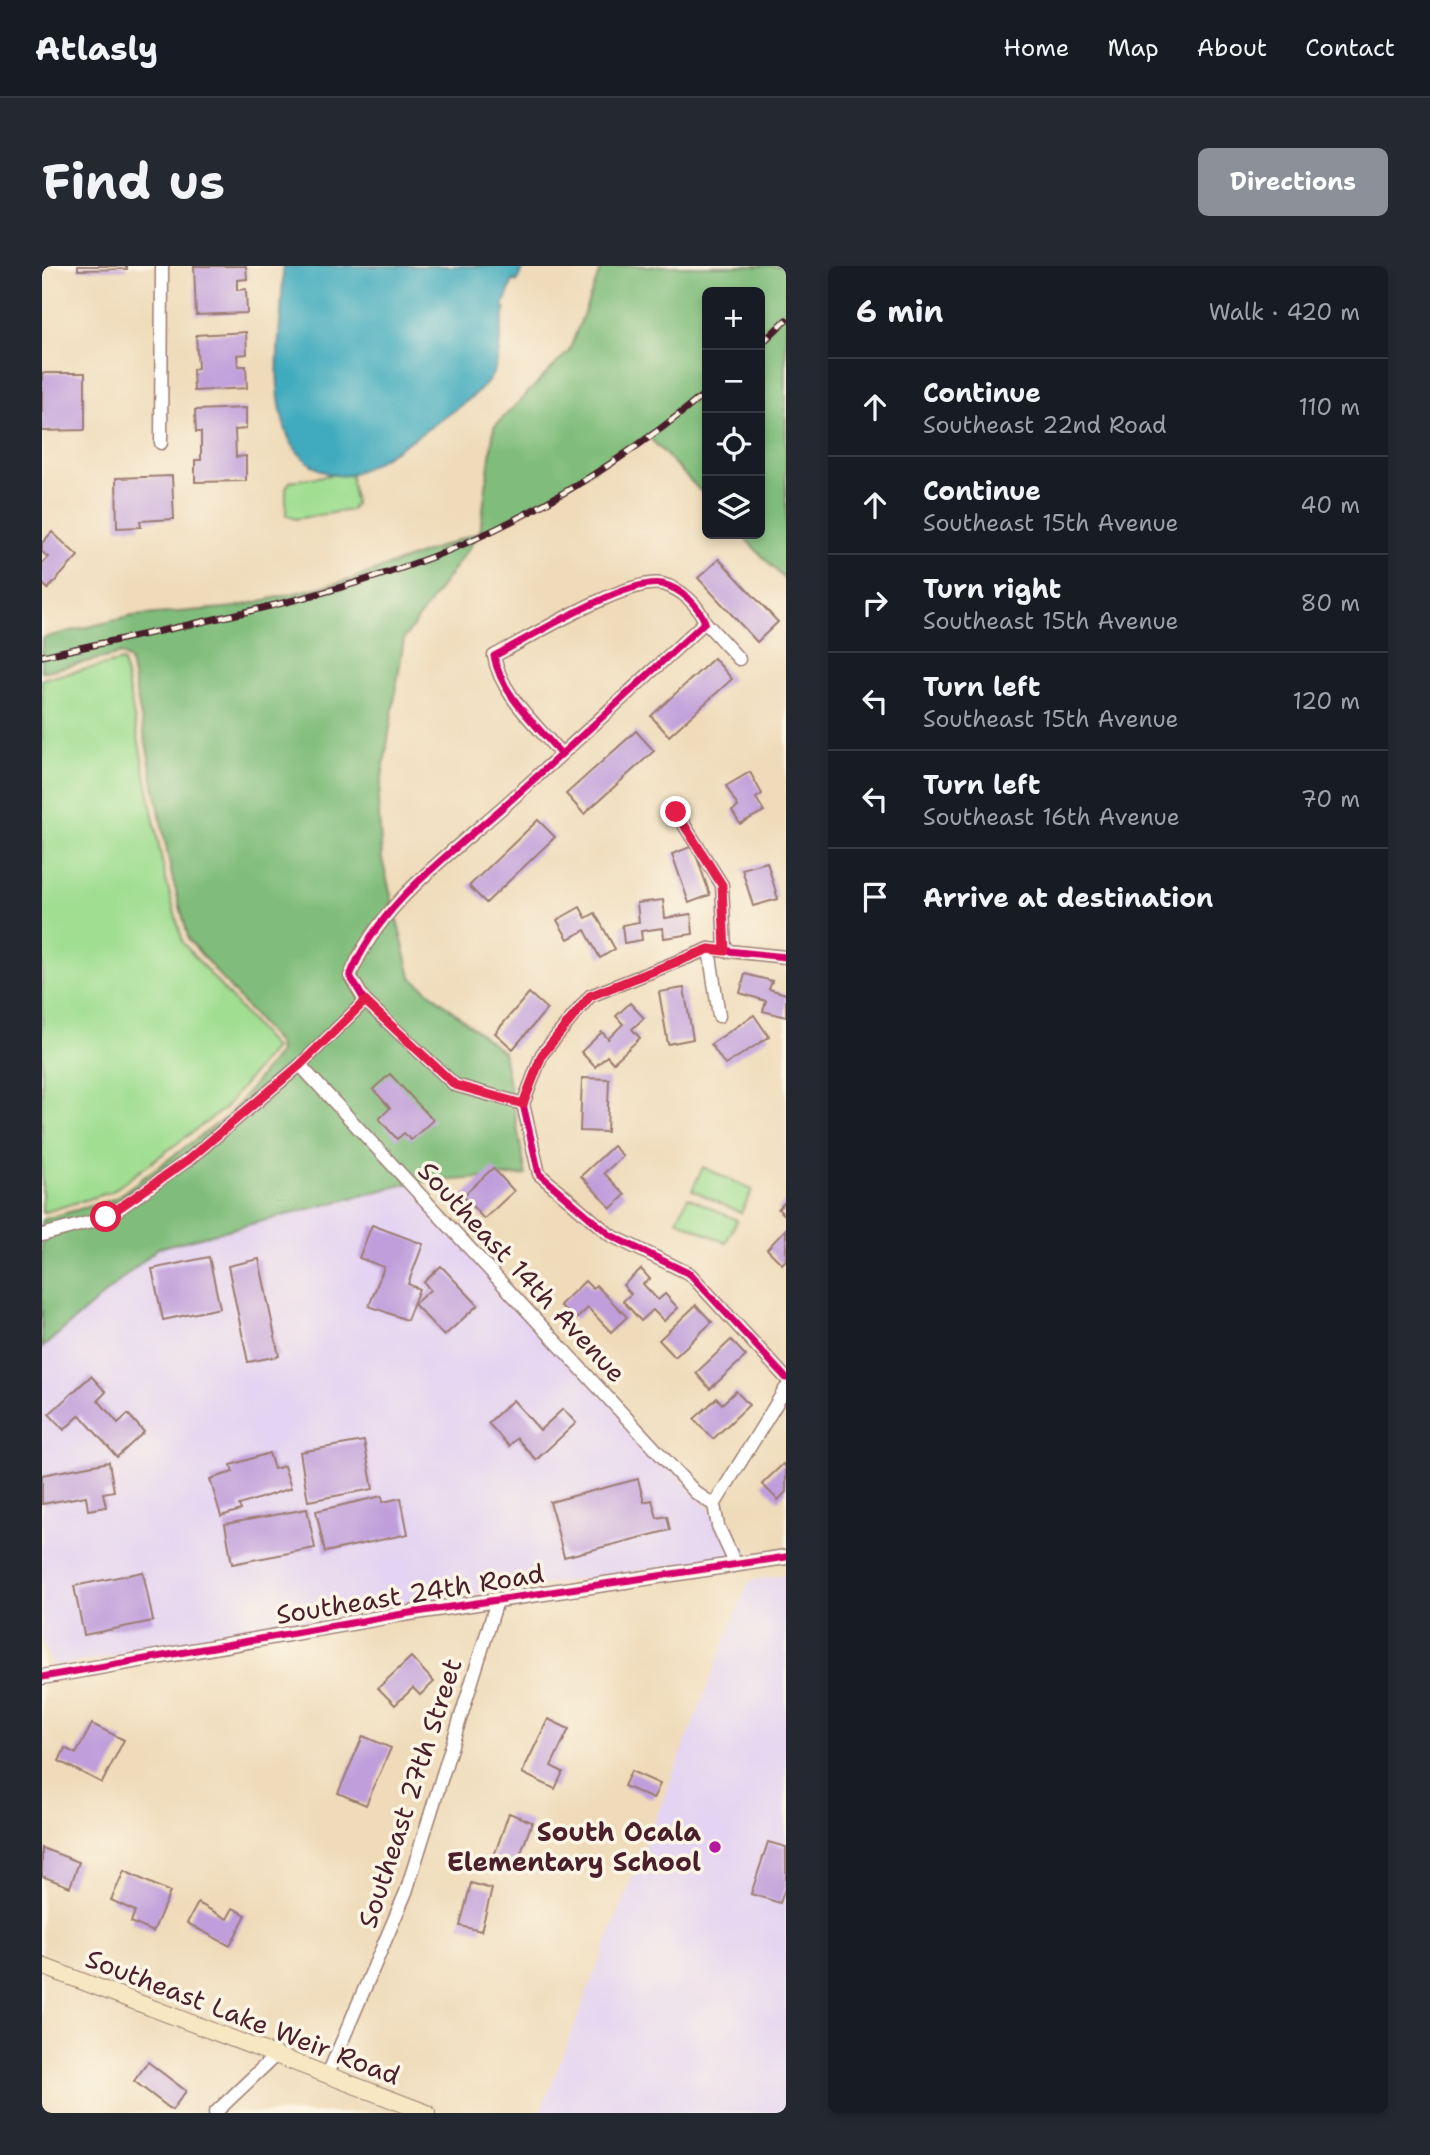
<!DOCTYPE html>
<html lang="en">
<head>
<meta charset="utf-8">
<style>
  body { margin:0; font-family:"Shantell Sans",sans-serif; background:#242831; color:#f1f3f6 }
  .controls { position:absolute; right:21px; top:21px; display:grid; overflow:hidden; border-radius:10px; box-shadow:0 4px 10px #0003 }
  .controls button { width:63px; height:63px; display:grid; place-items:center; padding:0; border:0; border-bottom:2px solid #363941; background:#171b24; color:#f1f3f6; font:35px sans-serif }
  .stop { position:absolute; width:21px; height:21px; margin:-16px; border:5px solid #e11d48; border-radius:50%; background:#fff }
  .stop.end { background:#e11d48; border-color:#fff; box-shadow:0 2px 7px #0008 }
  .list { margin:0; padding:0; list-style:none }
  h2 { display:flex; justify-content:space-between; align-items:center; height:91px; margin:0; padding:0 28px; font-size:30px }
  h2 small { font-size:23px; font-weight:400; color:#9ea1a6 }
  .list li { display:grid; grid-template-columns:46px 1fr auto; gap:21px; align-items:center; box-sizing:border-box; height:98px; padding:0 28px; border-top:2px solid #363941 }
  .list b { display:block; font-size:26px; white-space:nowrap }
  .list p { margin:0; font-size:23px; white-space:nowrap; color:#9ea1a6 }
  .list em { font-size:23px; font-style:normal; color:#9ea1a6 }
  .icon { flex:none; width:38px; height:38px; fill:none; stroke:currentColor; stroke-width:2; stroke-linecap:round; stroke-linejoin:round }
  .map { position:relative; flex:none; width:744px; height:1847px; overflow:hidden; border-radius:10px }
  header { display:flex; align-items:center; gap:42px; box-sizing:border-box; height:98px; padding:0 35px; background:#171b24; border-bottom:2px solid #363941 }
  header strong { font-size:33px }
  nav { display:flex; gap:38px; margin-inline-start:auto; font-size:24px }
  .intro { display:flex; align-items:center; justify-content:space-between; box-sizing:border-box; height:168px; padding:0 42px }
  h1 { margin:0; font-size:49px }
  .button { padding:18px 32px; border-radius:10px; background:#8c9099; color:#fff; font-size:24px; font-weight:700 }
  main { display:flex; gap:42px; padding:0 42px }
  aside { flex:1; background:#171b24; border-radius:10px; box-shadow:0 4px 10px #0003 }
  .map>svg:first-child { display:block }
</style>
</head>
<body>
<header>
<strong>Atlasly</strong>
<nav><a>Home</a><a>Map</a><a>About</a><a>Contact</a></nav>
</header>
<div class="intro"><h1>Find us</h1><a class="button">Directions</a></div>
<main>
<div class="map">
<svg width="744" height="1847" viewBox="0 0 744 1847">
  <rect width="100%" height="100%" fill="#fcf5e5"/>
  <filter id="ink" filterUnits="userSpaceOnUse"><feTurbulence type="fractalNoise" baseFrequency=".0143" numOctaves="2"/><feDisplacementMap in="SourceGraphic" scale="14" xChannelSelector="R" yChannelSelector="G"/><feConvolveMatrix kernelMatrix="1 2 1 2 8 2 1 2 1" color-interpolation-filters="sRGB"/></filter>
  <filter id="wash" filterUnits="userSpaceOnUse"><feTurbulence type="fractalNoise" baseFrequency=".00686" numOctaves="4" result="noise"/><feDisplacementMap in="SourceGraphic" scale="28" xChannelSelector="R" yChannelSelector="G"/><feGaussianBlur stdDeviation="1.57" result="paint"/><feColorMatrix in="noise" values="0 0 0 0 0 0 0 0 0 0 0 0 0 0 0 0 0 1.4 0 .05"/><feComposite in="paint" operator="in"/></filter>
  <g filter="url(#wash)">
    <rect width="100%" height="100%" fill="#efdbba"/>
    <g fill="#e4d3f2">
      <path d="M 368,917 L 709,1288 L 358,1340 L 10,1401 L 0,1370 L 0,1082 L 116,982 Z"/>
      <path d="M 744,1309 L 744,1847 L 498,1847 L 707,1315 Z"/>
    </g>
    <g fill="#a0de92" stroke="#757e5e" stroke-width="2">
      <path d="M 301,207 L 309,209 L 313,238 L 309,244 L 253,253 L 244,249 L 244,221 L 249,215 Z"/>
      <path d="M 81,395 L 123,611 L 141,677 L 232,782 L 182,843 L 69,926 L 0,947 L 0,413 Z"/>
      <path d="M 661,901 L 710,924 L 699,947 L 650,924 Z"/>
      <path d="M 646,931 L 695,954 L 684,977 L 635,954 Z"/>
    </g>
    <path fill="#80bd7c" stroke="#656e54" stroke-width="2" d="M 560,0 L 744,0 L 744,315 L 699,268 L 718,268 L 718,26 L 665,26 L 665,232 L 606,170 L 464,256 L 438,266 L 362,373 L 336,536 L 340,593 L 369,711 L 461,786 L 484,909 L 368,917 L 116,982 L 0,1082 L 0,954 L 72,933 L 187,849 L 237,787 L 236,778 L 147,674 L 130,610 L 88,395 L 79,388 L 0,406 L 0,372 L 91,350 L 194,341 L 308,314 L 438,266 L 452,161 L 527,85 Z"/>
    <path fill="#3fabbe" stroke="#446574" stroke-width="2" d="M 241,0 L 482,0 L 475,16 L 471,14 L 461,41 L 464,43 C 454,68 463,97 443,119 C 426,137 327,206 305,209 C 282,213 254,191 246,170 C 225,117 242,55 241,0 Z"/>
    <g id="blocks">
      <g fill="#c09edb">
        <path d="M 36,0 L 85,0 L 85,3 L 36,4 Z"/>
        <path d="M 152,0 L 204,0 L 205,13 L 195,14 L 195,24 L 204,23 L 205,47 L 154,49 Z"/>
        <path d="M 204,66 L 205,88 L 195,89 L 196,100 L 204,100 L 205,122 L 152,125 L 151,103 L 156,102 L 154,69 Z"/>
        <path d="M 0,107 L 43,107 L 43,164 L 0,165 Z"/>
        <path d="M 204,142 L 204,163 L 193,164 L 194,191 L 204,190 L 204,215 L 153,216 L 153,194 L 159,194 L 159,166 L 154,166 L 153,144 Z"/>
        <path d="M 130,210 L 132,253 L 98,255 L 99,261 L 75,262 L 74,212 Z"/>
        <path d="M 10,266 L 36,290 L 6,323 L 0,317 L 0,297 L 6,291 L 0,286 L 0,277 Z"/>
        <path d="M 677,293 L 736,356 L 715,376 L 656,312 Z"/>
        <path d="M 672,392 L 690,413 L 627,470 L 609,450 Z"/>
        <path d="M 594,465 L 612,485 L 542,548 L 524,528 Z"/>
        <path d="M 708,506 L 720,528 L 714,532 L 722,545 L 698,558 L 690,545 L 696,541 L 684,520 Z"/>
        <path d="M 496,554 L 513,571 L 444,637 L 427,620 Z"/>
        <path d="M 651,580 L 668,629 L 647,637 L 630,588 Z"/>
        <path d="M 725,596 L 736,633 L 711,640 L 700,603 Z"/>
        <path d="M 621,634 L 623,652 L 649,648 L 651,668 L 622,672 L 621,662 L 599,665 L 600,674 L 582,677 L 580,659 L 597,656 L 595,637 Z"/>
        <path d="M 538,641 L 544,652 L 553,647 L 573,683 L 558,692 L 543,664 L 526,673 L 515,654 Z"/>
        <path d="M 703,708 L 730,715 L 727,723 L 744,728 L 744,751 L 721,745 L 724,735 L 698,727 Z"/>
        <path d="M 642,722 L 651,773 L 626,778 L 617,726 Z"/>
        <path d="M 487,727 L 505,743 L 471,783 L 453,767 Z"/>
        <path d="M 588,737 L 602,752 L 590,763 L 598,772 L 571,797 L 565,790 L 553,801 L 539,786 L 560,766 L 566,773 L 581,758 L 574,750 Z"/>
        <path d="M 712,749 L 727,771 L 683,799 L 669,778 Z"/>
        <path d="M 348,808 L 391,854 L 369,874 L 362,867 L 355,873 L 337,853 L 348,842 L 331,823 Z"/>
        <path d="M 540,812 L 567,813 L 565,866 L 538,865 Z"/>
        <path d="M 571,880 L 581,890 L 562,907 L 583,929 L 569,942 L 539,910 Z"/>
        <path d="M 451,902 L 472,925 L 442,953 L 421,930 Z"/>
        <path d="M 744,935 L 744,950 L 736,943 Z"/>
        <path d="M 330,959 L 381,978 L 366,1018 L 377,1023 L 365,1054 L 327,1040 L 342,1001 L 317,992 Z"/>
        <path d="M 744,963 L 744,994 L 740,998 L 725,983 Z"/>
        <path d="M 167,991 L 178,1042 L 121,1054 L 110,1003 Z"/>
        <path d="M 217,993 L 237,1090 L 206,1096 L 186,1000 Z"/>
        <path d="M 399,1000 L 436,1039 L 402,1070 L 372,1038 L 388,1024 L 382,1016 Z"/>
        <path d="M 599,1003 L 608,1013 L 601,1018 L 616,1034 L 623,1028 L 636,1042 L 622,1055 L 611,1044 L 599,1055 L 581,1035 L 589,1028 L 581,1019 Z"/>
        <path d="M 543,1015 L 551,1023 L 554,1019 L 585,1051 L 569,1066 L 546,1042 L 533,1054 L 518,1039 Z"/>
        <path d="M 654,1039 L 670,1056 L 633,1091 L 617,1074 Z"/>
        <path d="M 689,1074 L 704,1090 L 668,1123 L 654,1107 Z"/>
        <path d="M 49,1110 L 64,1126 L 56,1134 L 76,1157 L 86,1148 L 102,1166 L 75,1191 L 38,1149 L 22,1164 L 7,1148 Z"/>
        <path d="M 694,1125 L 707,1139 L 671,1173 L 652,1153 L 675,1132 L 680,1138 Z"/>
        <path d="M 471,1134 L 498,1164 L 521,1143 L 534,1157 L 494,1194 L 475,1172 L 467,1180 L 446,1157 Z"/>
        <path d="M 322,1175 L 331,1223 L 266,1235 L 258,1186 Z"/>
        <path d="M 227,1187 L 232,1203 L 242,1200 L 249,1222 L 197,1239 L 199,1244 L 179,1250 L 168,1213 L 191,1206 L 189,1199 Z"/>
        <path d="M 67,1196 L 72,1225 L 61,1227 L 64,1241 L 46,1244 L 44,1230 L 0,1238 L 0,1209 Z"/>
        <path d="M 741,1198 L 744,1201 L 744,1226 L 736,1234 L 720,1218 Z"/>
        <path d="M 596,1213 L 602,1236 L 610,1234 L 615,1252 L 625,1250 L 628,1264 L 522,1291 L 508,1236 Z"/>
        <path d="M 340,1230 L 341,1236 L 359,1232 L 366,1268 L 283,1286 L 274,1245 Z"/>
        <path d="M 265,1243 L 273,1282 L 190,1298 L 183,1258 Z"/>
        <path d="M 101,1306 L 111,1355 L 42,1369 L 32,1320 Z"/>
        <path d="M 369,1391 L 392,1416 L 378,1429 L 371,1422 L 353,1439 L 336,1422 Z"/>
        <path d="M 506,1453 L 527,1463 L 509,1500 L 521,1506 L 513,1523 L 480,1507 Z"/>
        <path d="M 50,1458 L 82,1474 L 60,1517 L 17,1495 L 23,1482 L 34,1488 Z"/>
        <path d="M 321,1470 L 349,1482 L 324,1539 L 296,1527 Z"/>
        <path d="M 589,1505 L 618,1518 L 611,1533 L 582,1520 Z"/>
        <path d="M 467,1547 L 490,1556 L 473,1604 L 450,1596 Z"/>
        <path d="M 726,1576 L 744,1581 L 744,1620 L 738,1637 L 709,1628 Z"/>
        <path d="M 0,1582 L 37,1596 L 28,1621 L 0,1610 Z"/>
        <path d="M 82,1605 L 128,1626 L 111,1666 L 89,1656 L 93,1645 L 69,1634 Z"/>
        <path d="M 429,1617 L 450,1623 L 439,1665 L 418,1660 Z"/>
        <path d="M 156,1637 L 185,1653 L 191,1642 L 204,1649 L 188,1680 L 145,1657 Z"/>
        <path d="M 106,1796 L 144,1825 L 130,1844 L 92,1815 Z"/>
      </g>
    </g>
  </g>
  <g filter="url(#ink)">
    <use href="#blocks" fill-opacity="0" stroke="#9c7d72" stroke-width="2"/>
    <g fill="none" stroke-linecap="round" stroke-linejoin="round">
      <g stroke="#9c7d72" stroke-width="15">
        <g id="minor">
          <path d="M 119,177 L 120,0"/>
          <path d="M 663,356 L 697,393"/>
          <path d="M 634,546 L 680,619 L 683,685"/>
          <path d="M 667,683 L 677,750"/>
          <path d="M 744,691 L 667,683 L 548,730 L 500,788 L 481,838 L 497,908 L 568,969 L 648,1008 L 744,1112"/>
          <path d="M 323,735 L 308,710 C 338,635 413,585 471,532 C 536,474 599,415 663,356 C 656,339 640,323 620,318 C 586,311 487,372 452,390 C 459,429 494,458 519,488"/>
          <path d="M 258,799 L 654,1227 L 672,1239"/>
          <path d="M 0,969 L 64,952 L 146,894 L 258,799 L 323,735 L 413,819 L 481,838"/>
          <path d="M 694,1299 L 676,1260 L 672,1239 L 744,1122"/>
          <path d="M 286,1808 L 364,1626 L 455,1335"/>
          <path d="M 173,1847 L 234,1789"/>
        </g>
      </g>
      <g stroke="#9c7d72" stroke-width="17">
        <path id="tertiary" d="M 0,1411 L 361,1348 L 744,1291"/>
      </g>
      <g stroke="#9c7d72" stroke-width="18">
        <path id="secondary" d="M 0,1700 L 385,1847"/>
      </g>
      <use href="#minor" stroke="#fff" stroke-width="12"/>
      <use href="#tertiary" stroke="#fff" stroke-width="14"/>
      <use href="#secondary" stroke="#f7e8c3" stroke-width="16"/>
      <g stroke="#4a1f2b" stroke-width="7">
        <g id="rail">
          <path d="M 718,79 L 744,54"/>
          <path d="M 0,390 C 137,360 296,333 424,277 C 511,238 592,187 665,126"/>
        </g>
      </g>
      <use href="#rail" stroke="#fcf5e5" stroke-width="4.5" stroke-dasharray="13" stroke-linecap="butt"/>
      <g stroke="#fcf5e5" stroke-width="11">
        <g id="cycleway">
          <path d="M 744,691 L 667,683 L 548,730 L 500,788 L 481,838 L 497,908 L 568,969 L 648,1008 L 744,1112"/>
          <path d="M 323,735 L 308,710 C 338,635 413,585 471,532 C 536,474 599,415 663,356 C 656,339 640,323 620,318 C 586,311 487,372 452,390 C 459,429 494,458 519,488"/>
          <path d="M 0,1411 L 361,1348 L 744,1291"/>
        </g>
      </g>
      <use href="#cycleway" stroke="#d6006c" stroke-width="7"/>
    </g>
  </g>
  <g fill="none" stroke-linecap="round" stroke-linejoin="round" filter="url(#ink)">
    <path stroke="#e11d48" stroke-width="9" d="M 64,951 L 146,894 L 258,799 L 323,735 L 413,819 L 481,838 L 500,789 L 548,730 L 667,683 L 683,685 L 680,619 L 634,546"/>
  </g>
  <circle fill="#b5179e" stroke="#fcf5e5" stroke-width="2.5" cx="673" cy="1581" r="7"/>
  <g text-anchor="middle" stroke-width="7" stroke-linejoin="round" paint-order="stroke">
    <g font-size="26" fill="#4a1f2b" stroke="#fcf5e5">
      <text transform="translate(480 1006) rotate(47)" y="9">Southeast 14th Avenue</text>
      <text transform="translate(368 1328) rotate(-9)" y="9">Southeast 24th Road</text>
      <text transform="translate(368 1527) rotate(-72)" y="9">Southeast 27th Street</text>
      <text transform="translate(201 1751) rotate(21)" y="9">Southeast Lake Weir Road</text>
    </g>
    <g font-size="26" font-weight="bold" fill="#4a1f2b" stroke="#fcf5e5" text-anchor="end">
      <text x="659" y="1575">South Ocala<tspan x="659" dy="30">Elementary School</tspan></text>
    </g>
  </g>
</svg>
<div class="controls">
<button>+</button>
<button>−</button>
<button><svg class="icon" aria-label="locate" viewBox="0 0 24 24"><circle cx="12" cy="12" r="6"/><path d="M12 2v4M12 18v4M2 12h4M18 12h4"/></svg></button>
<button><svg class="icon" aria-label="layers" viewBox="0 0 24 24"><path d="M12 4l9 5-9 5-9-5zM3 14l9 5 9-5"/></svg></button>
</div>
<div class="stop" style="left:64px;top:951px"></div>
<div class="stop end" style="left:634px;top:546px"></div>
</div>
<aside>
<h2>6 min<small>Walk · 420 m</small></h2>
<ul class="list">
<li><svg class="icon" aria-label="ahead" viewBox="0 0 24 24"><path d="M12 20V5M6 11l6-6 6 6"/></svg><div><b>Continue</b><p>Southeast 22nd Road</p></div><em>110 m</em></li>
<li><svg class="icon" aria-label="ahead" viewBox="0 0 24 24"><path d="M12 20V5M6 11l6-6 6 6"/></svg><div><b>Continue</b><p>Southeast 15th Avenue</p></div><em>40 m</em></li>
<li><svg class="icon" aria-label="right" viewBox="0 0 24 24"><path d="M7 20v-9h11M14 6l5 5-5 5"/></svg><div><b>Turn right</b><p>Southeast 15th Avenue</p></div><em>80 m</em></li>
<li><svg class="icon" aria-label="left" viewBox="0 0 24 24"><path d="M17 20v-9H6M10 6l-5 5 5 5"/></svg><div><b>Turn left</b><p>Southeast 15th Avenue</p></div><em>120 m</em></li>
<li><svg class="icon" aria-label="left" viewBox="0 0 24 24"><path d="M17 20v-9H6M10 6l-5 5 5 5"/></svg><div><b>Turn left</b><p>Southeast 16th Avenue</p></div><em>70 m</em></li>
<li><svg class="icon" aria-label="arrive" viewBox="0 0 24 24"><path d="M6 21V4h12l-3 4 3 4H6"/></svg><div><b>Arrive at destination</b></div></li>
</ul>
</aside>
</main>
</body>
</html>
